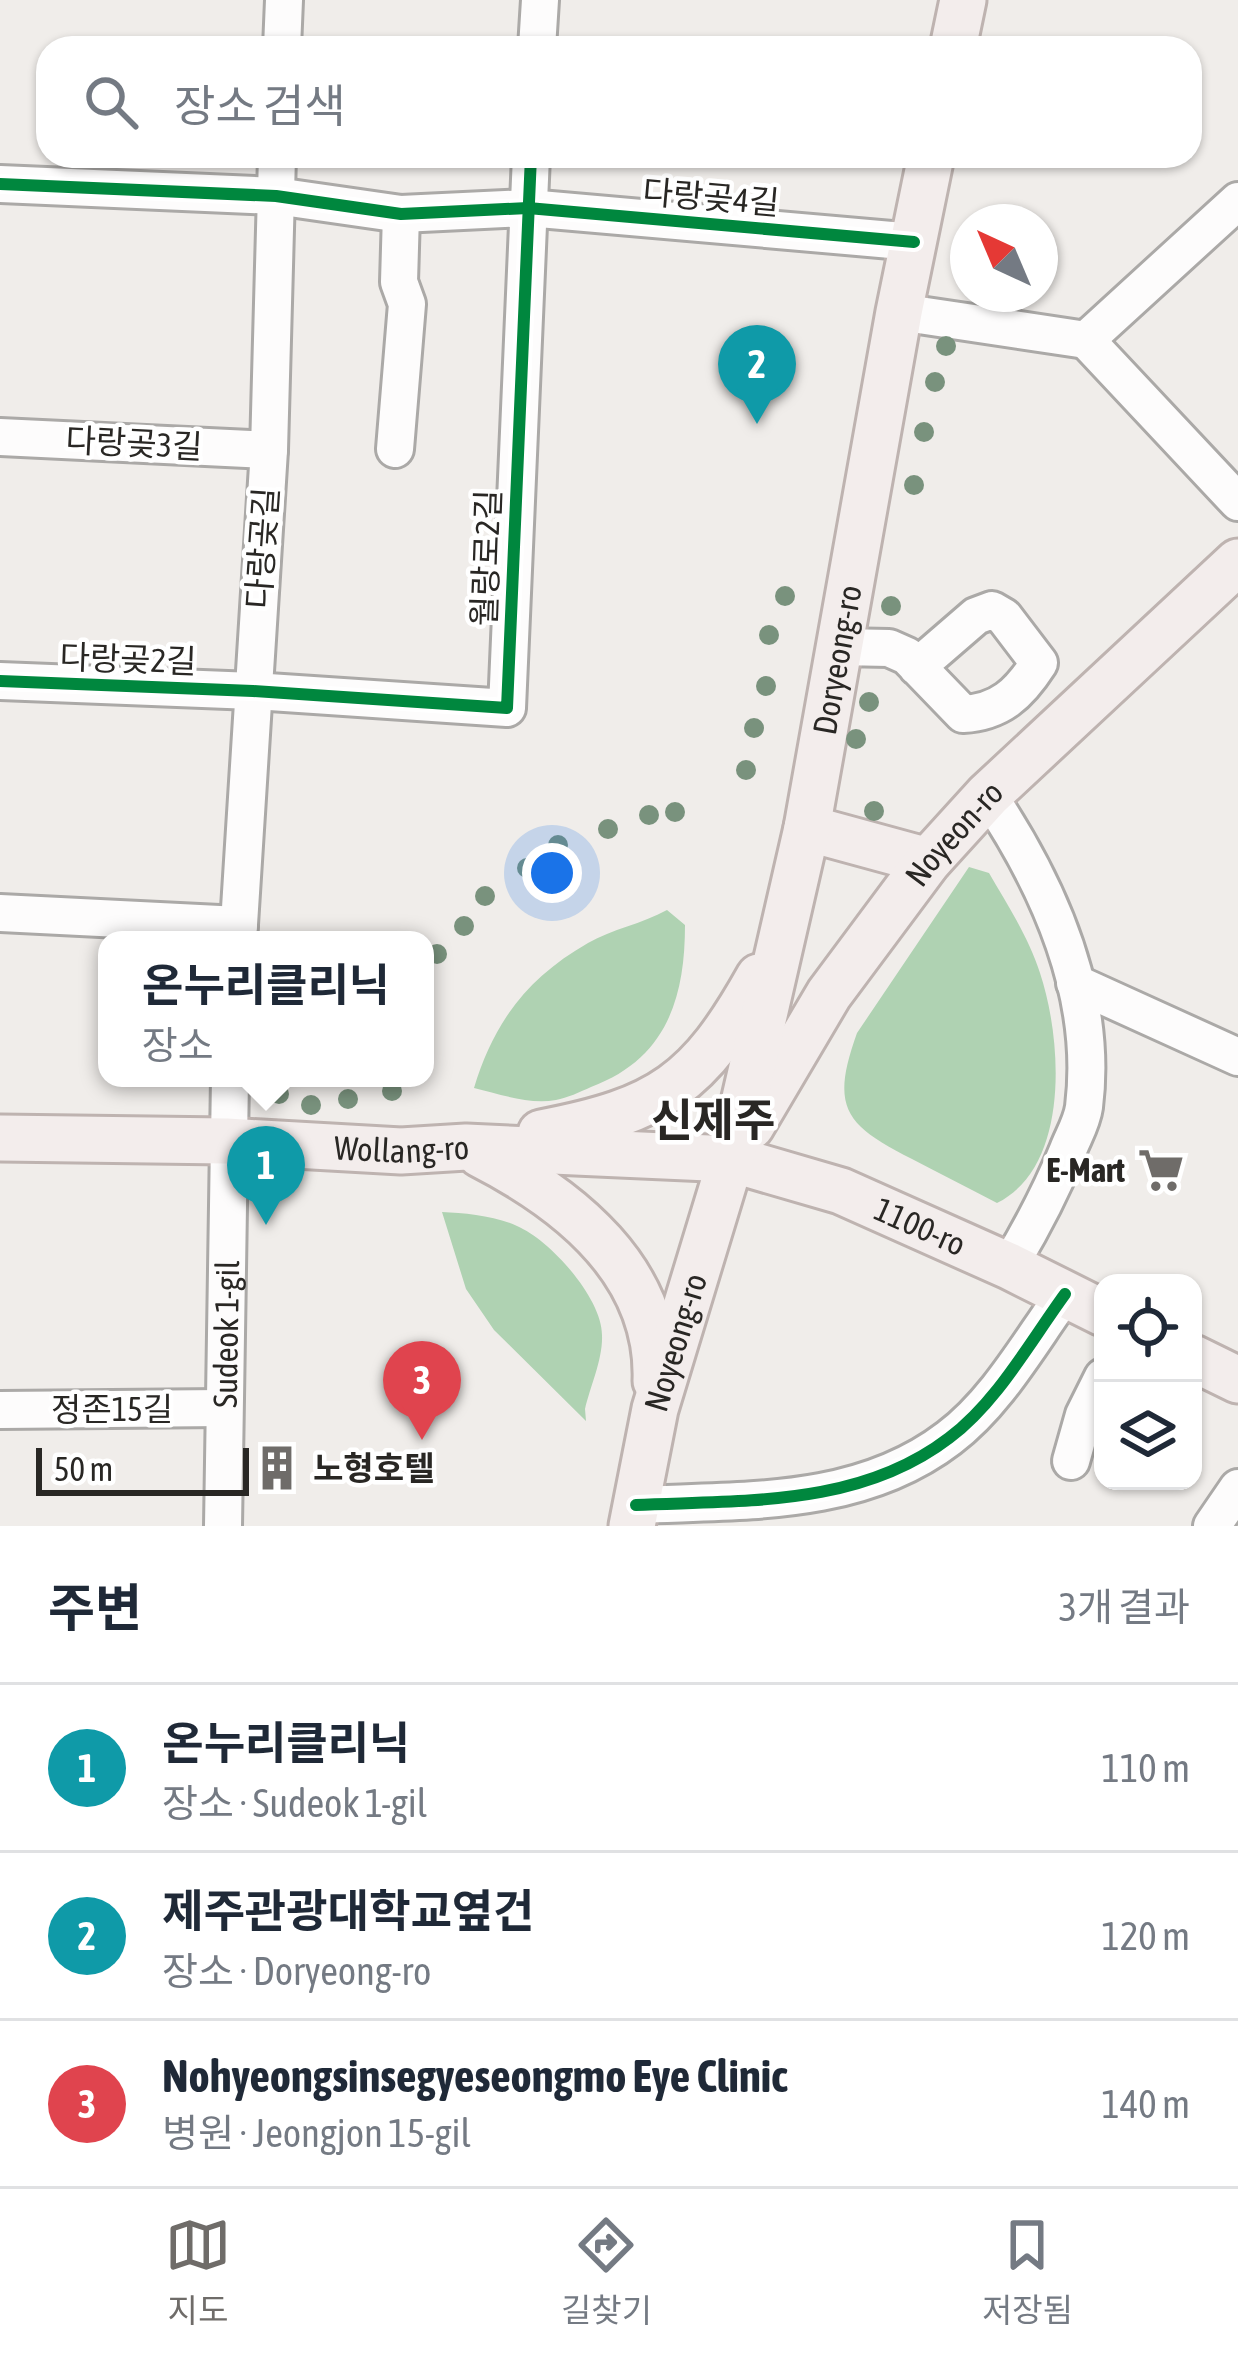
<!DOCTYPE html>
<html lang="ko">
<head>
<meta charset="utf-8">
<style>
  body { margin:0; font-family:"Asap Condensed","Noto Sans KR",sans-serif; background:#f2f2f3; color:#1f2937 }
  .controls { position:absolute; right:36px; bottom:36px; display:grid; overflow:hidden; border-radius:24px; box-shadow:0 3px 9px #0004 }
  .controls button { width:108px; height:108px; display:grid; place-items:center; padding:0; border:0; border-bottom:3px solid #e0e1e3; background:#fff; color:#1f2937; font:60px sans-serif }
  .compass { position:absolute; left:950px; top:204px; width:108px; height:108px; border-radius:50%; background:#fff; box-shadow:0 3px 9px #0004; rotate:316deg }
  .scale { position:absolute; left:36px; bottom:30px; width:213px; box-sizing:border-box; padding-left:12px; border:6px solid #292724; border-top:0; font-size:33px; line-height:42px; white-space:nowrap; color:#292724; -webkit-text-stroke:9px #fff; paint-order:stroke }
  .you { position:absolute; left:552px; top:873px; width:42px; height:42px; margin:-30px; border:9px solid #fff; border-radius:50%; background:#1a73e8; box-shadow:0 0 0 18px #1a73e833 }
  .badge { display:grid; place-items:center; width:78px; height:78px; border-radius:50%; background:#6f6c69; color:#fff; font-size:39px; font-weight:700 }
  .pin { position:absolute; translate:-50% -99px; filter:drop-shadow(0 3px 6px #0008) }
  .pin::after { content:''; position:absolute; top:63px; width:42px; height:36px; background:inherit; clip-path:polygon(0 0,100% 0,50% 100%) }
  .popup { position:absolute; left:98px; top:931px; width:336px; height:156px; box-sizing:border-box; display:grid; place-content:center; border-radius:24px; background:#fff; filter:drop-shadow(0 3px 9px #0005); font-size:39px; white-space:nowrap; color:#747a83 }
  .popup b { font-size:45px; color:#1f2937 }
  .popup::after { content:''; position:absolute; left:50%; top:100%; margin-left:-24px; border:24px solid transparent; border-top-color:#fff }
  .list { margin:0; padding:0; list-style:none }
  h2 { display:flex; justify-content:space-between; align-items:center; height:156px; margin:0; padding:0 48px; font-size:51px }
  h2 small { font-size:39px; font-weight:400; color:#747a83 }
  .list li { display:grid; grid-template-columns:78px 1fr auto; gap:36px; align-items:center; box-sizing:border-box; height:168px; padding:0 48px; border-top:3px solid #e0e1e3 }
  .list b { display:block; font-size:45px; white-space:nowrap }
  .list p { margin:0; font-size:39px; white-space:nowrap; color:#747a83 }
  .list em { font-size:39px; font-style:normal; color:#747a83 }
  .icon { flex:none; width:66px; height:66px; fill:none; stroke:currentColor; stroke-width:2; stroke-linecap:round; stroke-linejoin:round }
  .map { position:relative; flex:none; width:1238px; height:1526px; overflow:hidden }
  .search { position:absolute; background:#fff; box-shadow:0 3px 9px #0004; left:36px; right:36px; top:36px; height:132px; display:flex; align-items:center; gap:30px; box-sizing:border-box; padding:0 42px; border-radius:36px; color:#747a83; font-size:45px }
  .sheet { height:660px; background:#fff }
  nav { display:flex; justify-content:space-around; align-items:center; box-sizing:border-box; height:168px; border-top:3px solid #e0e1e3; background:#fff; font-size:33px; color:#747a83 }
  nav a { display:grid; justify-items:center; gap:6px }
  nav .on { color:#6f6c69 }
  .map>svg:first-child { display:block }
</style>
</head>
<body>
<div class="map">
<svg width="1238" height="1526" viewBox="0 0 1238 1526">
  <rect width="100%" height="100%" fill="#f0edea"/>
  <g fill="#afd2b2">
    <path d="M 969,867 L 989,873 C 1007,904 1029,938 1040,973 C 1062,1039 1071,1166 997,1203 C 969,1188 940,1174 912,1159 C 845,1125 830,1108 857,1033 Z"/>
    <path d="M 667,910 L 685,925 C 685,999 666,1059 591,1087 C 580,1092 567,1098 556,1100 C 529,1105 500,1094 474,1088 C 494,1022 527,978 588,943 C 612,929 642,924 667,910 Z"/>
    <path d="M 442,1212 C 465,1213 496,1216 517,1226 C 550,1240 602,1298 602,1335 C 603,1359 590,1387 585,1409 L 586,1421 L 494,1330 L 466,1289 Z"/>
  </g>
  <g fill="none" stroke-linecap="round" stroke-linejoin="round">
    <g stroke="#aba9a7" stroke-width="42">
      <g id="minor">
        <path d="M 282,48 L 284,0"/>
        <path d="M 537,48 L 540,0"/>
        <path d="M 0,184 L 276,196 L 401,214 L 528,208 L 914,242"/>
        <path d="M 899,312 L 1086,340 L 1238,201"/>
        <path d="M 1086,340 L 1238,502"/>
        <path d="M 0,437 L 269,450"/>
        <path d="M 395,449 L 407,304 L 399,282 L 401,214"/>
        <path d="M 840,647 L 889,648 L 907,656 L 963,714 C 1000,712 1019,694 1039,663 L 1004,617 L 992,610 L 976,616 L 917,667"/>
        <path d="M 0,681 L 253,691 L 507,708 L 531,156"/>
        <path d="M 988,795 C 1049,886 1098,995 1084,1107 C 1082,1122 1073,1137 1068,1150 C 1051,1192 1032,1228 1009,1266"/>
        <path d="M 0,913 L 239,925"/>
        <path d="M 238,940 L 269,450 L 277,156"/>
        <path d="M 1075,983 L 1238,1057"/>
        <path d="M 0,1410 L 223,1408"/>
        <path d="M 1071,1461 L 1084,1415 L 1103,1377"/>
        <path d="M 636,1505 C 744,1500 859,1507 949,1438 C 997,1402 1030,1342 1065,1294"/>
        <path id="s1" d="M 223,1526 L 230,1078"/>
        <path d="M 1212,1526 L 1238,1488"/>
      </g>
    </g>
    <g stroke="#beb3b0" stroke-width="51">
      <g id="major">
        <path d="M 953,48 L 963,0"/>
        <path d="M 807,828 L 928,861"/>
        <path id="s2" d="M 751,1126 L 829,994 L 928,861 L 988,795 L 1238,562"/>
        <path d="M 541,1133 C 661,1110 699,1084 759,977"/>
        <path id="s3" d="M 0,1138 L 226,1141 L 401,1151 L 466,1147 L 731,1159 L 841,1191 L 1009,1266 L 1103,1313"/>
        <path d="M 480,1154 C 568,1199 660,1271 656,1381"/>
        <path d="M 1193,1358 L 1238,1380"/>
        <path id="s4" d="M 632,1526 L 655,1409 L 731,1159 L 807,828 L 899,312 L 931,156"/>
      </g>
    </g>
    <use href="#minor" stroke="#fdfcfc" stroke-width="36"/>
    <use href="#major" stroke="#f3edec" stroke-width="45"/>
    <g stroke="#fff" stroke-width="20">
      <g id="cycleway">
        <path d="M 0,184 L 276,196 L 401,214 L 528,208 L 914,242"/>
        <path d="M 0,681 L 253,691 L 507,708 L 531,156"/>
        <path d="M 636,1505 C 744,1500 859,1507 949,1438 C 997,1402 1030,1342 1065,1294"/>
      </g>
    </g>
    <use href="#cycleway" stroke="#00873e" stroke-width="12"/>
  </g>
  <g fill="#79927d">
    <circle cx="946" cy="346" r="10"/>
    <circle cx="935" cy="382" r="10"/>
    <circle cx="924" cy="432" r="10"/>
    <circle cx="914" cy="485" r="10"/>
    <circle cx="785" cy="596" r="10"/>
    <circle cx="891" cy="606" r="10"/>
    <circle cx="769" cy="635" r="10"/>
    <circle cx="766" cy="686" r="10"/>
    <circle cx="869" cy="702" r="10"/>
    <circle cx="754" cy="728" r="10"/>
    <circle cx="856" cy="739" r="10"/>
    <circle cx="746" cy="770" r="10"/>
    <circle cx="874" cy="811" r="10"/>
    <circle cx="675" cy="812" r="10"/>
    <circle cx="649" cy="815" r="10"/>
    <circle cx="608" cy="829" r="10"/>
    <circle cx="558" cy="845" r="10"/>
    <circle cx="527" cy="868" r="10"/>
    <circle cx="485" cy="896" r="10"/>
    <circle cx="464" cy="926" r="10"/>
    <circle cx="437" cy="954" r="10"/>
    <circle cx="392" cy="1091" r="10"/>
    <circle cx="279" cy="1094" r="10"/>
    <circle cx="348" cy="1099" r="10"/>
    <circle cx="311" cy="1105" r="10"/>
  </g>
  <defs>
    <g id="supermarket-bare" transform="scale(3.6)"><path d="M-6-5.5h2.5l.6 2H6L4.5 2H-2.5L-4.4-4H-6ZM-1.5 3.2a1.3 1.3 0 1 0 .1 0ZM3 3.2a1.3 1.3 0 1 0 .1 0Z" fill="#6f6c69" stroke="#fff" stroke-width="2.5" paint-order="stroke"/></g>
    <g id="building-bare" transform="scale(3.6)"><path d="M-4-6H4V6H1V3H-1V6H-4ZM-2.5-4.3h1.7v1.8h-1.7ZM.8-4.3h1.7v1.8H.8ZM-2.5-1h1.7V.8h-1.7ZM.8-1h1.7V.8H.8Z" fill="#6f6c69" stroke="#fff" stroke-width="2.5" paint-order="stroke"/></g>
  </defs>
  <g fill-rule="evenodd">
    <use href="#supermarket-bare" x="1161" y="1170"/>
    <use href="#building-bare" x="277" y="1468"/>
  </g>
  <g text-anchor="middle" stroke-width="9" stroke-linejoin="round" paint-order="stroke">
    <g font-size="33" fill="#292724" stroke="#fff">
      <text transform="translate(711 197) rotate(5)" y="12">다랑곶4길</text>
      <text transform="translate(134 443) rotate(3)" y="12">다랑곶3길</text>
      <text transform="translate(262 548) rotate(-86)" y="12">다랑곶길</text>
      <text transform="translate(486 558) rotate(-88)" y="12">월랑로2길</text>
      <text transform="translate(128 659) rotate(2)" y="12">다랑곶2길</text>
      <text dy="12" stroke="none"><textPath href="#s4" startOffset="891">Doryeong-ro</textPath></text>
      <text dy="12" stroke="none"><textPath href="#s2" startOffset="357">Noyeon-ro</textPath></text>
      <text dy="12" stroke="none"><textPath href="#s3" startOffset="402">Wollang-ro</textPath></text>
      <text dy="12" stroke="none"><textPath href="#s3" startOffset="933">1100-ro</textPath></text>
      <text dy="12" stroke="none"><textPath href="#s1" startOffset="192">Sudeok 1-gil</textPath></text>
      <text dy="12" stroke="none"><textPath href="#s4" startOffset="189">Noyeong-ro</textPath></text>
      <text x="112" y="1421">정존15길</text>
    </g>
    <g font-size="33" font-weight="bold" fill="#292724" stroke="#fff" text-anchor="end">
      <text x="1125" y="1182">E-Mart</text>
      <text x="313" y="1480" text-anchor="start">노형호텔</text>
    </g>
    <g font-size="45" font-weight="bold" fill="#292724" stroke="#fff">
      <text x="713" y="1136">신제주</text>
    </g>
  </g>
</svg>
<div class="controls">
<button><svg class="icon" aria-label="locate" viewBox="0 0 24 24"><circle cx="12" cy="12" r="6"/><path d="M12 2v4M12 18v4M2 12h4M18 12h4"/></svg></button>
<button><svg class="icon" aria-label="layers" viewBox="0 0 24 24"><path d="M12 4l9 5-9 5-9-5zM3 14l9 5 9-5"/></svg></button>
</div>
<svg class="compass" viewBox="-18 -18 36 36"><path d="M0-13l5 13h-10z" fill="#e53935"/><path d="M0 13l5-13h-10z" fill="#747a83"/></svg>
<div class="scale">50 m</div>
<div class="you"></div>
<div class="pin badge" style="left:266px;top:1225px;background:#0f9aa8">1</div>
<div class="popup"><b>온누리클리닉</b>장소</div>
<div class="pin badge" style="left:757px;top:424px;background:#0f9aa8">2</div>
<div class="pin badge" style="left:422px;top:1440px;background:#e0444e">3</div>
<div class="search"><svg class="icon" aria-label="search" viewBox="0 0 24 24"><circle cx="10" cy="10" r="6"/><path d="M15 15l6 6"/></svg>장소 검색</div>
</div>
<section class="sheet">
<h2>주변<small>3개 결과</small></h2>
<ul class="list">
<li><span class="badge" style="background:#0f9aa8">1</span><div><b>온누리클리닉</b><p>장소 · Sudeok 1-gil</p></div><em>110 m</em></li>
<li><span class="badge" style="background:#0f9aa8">2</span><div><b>제주관광대학교옆건</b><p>장소 · Doryeong-ro</p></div><em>120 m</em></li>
<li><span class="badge" style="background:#e0444e">3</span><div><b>Nohyeongsinsegyeseongmo Eye Clinic</b><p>병원 · Jeongjon 15-gil</p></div><em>140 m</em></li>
</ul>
</section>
<nav>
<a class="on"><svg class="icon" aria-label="map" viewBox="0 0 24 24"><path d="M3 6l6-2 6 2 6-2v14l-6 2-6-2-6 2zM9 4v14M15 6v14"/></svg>지도</a>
<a><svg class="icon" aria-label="directions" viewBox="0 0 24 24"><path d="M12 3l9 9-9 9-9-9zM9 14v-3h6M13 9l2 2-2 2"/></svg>길찾기</a>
<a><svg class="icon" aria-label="saved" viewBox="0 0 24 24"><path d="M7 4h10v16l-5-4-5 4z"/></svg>저장됨</a>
</nav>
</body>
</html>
